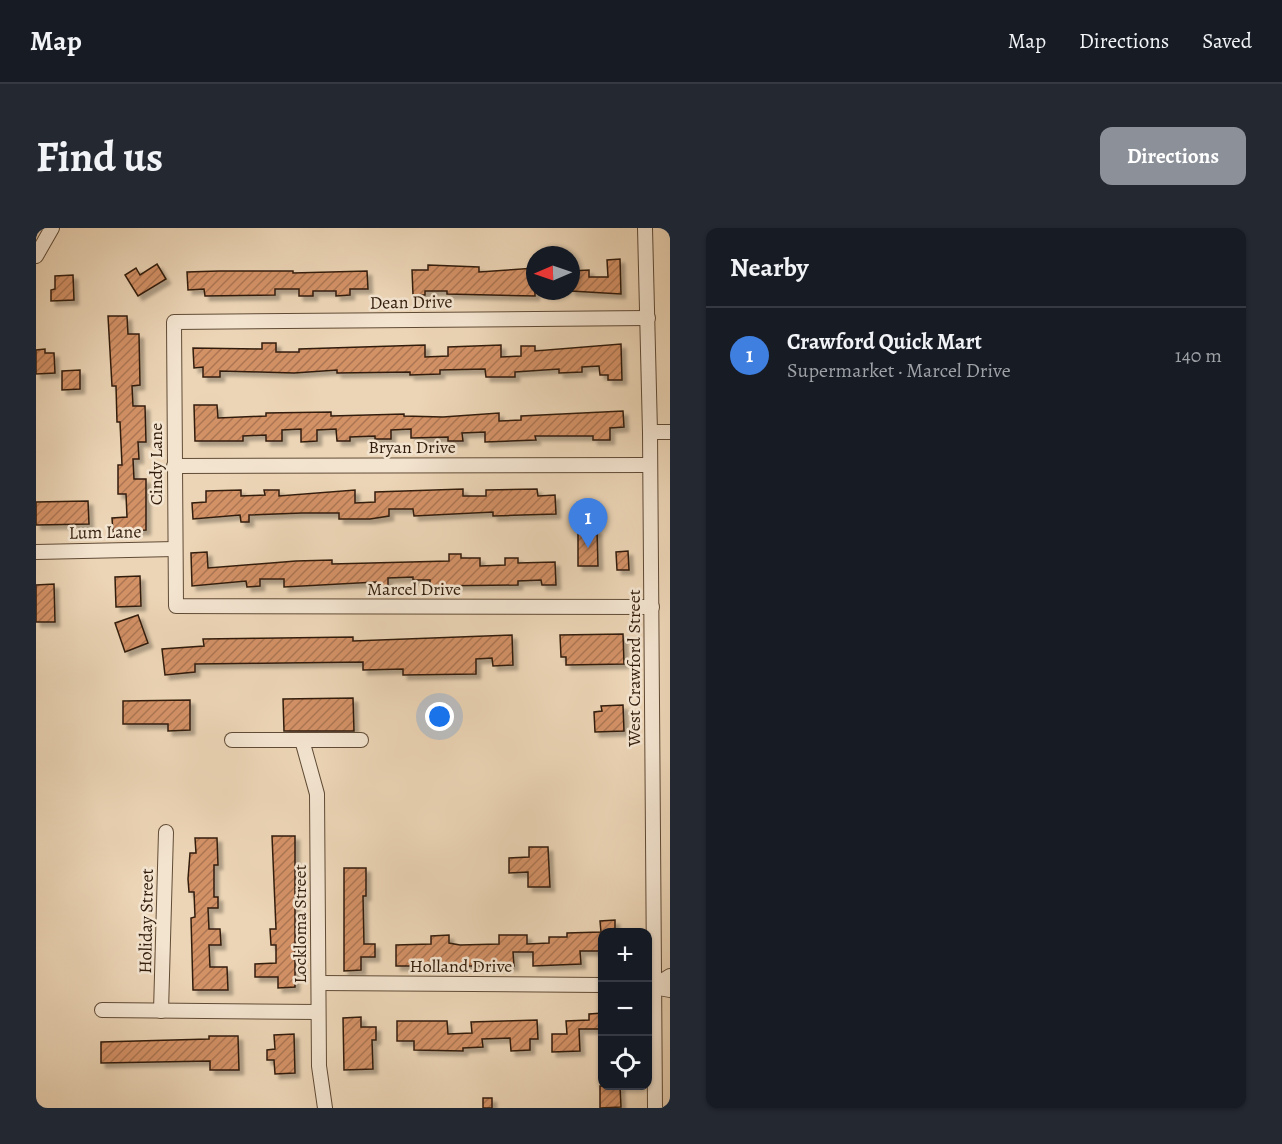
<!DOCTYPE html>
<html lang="en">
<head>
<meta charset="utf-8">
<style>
  body { margin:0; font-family:Alegreya,serif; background:#242831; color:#f1f3f6 }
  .controls { position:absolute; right:18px; bottom:18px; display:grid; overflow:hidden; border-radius:12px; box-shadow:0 2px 4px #0004 }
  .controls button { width:54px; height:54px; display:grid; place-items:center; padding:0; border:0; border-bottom:2px solid #363941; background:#171b24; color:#f1f3f6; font:30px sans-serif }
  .compass { position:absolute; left:490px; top:18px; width:54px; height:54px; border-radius:50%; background:#171b24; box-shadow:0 2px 4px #0004; rotate:268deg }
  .you { position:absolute; left:404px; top:489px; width:21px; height:21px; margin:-15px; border:4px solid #fff; border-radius:50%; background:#1a73e8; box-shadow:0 0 0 9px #1a73e833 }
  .badge { display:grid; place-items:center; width:39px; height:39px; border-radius:50%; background:#8c9099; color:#fff; font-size:20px; font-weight:700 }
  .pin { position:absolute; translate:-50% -50px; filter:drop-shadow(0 2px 3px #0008) }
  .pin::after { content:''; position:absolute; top:32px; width:21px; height:18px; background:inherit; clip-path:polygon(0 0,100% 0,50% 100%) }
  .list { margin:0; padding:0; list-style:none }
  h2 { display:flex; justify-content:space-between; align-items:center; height:78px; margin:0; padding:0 24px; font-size:26px }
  h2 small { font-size:20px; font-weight:400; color:#9ea1a6 }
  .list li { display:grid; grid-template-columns:39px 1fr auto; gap:18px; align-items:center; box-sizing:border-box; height:96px; padding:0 24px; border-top:2px solid #363941 }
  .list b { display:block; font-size:22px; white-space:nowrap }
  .list p { margin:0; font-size:20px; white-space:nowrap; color:#9ea1a6 }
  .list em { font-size:20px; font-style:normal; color:#9ea1a6 }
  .icon { flex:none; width:33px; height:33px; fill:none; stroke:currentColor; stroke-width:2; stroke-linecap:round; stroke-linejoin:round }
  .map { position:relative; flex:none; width:634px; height:880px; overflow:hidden; border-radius:12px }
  header { display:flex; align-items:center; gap:36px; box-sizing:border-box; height:84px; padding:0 30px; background:#171b24; border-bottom:2px solid #363941 }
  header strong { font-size:28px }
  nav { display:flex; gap:33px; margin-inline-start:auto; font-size:21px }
  .intro { display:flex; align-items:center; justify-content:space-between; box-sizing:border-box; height:144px; padding:0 36px }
  h1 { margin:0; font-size:42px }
  .button { padding:15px 27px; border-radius:12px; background:#8c9099; color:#fff; font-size:21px; font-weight:700 }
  main { display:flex; gap:36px; padding:0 36px }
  aside { flex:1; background:#171b24; border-radius:12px; box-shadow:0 2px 4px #0004 }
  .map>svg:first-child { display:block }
</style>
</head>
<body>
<header>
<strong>Map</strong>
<nav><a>Map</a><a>Directions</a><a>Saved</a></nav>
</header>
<div class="intro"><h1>Find us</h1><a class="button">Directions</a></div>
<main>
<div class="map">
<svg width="634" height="880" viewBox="0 0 634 880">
  <defs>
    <pattern id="building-hatch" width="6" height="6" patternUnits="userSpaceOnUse" patternTransform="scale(1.5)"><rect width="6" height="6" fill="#d39166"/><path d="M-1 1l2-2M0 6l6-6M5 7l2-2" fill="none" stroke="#ac7652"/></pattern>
    <filter id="shadow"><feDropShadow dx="4.5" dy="4.5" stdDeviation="1.5" flood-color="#0004"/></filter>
  </defs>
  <rect width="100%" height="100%" fill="#ecd5b6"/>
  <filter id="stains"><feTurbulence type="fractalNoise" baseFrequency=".00333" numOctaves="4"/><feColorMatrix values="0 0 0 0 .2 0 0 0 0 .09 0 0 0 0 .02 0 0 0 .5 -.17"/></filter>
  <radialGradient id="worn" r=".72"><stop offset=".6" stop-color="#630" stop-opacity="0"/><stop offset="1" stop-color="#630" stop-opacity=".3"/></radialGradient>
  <g fill="url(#building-hatch)" stroke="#321d0c" stroke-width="1.5" filter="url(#shadow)">
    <path d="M 584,31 L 585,66 L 535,63 L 535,43 L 553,42 L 553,49 L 572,49 L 571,32 Z"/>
    <path d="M 121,36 L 130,51 L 102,68 L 89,47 L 100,40 L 104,47 Z"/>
    <path d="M 392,37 L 443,39 L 443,44 L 499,40 L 499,68 L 411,66 L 411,63 L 389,63 L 389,67 L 377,67 L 376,42 L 392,42 Z"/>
    <path d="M 183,43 L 257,43 L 257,45 L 331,43 L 332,61 L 314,61 L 314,67 L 300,68 L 300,63 L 277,63 L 277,68 L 263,68 L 263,61 L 239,61 L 239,67 L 169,68 L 168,61 L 152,62 L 151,44 Z"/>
    <path d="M 37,47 L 38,72 L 15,73 L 15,62 L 19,61 L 19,48 Z"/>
    <path d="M 72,88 L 91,88 L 92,106 L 103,106 L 104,157 L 96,158 L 97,178 L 109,178 L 110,214 L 102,214 L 103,231 L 97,231 L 98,251 L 110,251 L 110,302 L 77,304 L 76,290 L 91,289 L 90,266 L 82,266 L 82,237 L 86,237 L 84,194 L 81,194 L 80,158 L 76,158 Z"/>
    <path d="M 226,115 L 240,115 L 240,124 L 263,124 L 263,121 L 389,117 L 389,129 L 412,128 L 412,119 L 465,117 L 465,129 L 485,128 L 485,118 L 499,118 L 499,123 L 585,116 L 586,152 L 572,152 L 572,147 L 564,147 L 563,138 L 546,139 L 546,144 L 523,145 L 523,141 L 479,144 L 479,149 L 450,149 L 449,141 L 404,142 L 404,146 L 374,147 L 374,144 L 301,145 L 301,142 L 258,145 L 184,143 L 184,149 L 167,149 L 167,139 L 158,140 L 157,120 L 226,121 Z"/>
    <path d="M 9,121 L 9,125 L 18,125 L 19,145 L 0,146 L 0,122 Z"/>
    <path d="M 44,142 L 44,161 L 26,162 L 26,143 Z"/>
    <path d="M 158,177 L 181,177 L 182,190 L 230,188 L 230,185 L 295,184 L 295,188 L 368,186 L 368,188 L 407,189 L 463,185 L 463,193 L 485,192 L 485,188 L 587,183 L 588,199 L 574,200 L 574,212 L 557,212 L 557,208 L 499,208 L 500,212 L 449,214 L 449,204 L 426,205 L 427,213 L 412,213 L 412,209 L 375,210 L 375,201 L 355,202 L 355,211 L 339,211 L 339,208 L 314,209 L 314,213 L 301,213 L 300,201 L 281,202 L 281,213 L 265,214 L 265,201 L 246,202 L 246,213 L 230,213 L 230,207 L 207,208 L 207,213 L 159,213 Z"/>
    <path d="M 427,261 L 427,268 L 450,268 L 450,262 L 501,261 L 502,268 L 519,267 L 520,286 L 457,288 L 457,284 L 378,288 L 377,281 L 353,281 L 353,288 L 334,291 L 303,291 L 303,285 L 266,285 L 213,287 L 213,294 L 205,294 L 204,287 L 157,291 L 156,275 L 170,274 L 170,263 L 205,262 L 205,268 L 229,267 L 228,262 L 243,262 L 243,268 L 319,262 L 319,275 L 339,274 L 339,264 Z"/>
    <path d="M 52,273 L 53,296 L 0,297 L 0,274 Z"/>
    <path d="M 542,302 L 561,302 L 562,338 L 542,338 Z"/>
    <path d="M 592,323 L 593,342 L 581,342 L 580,324 Z"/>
    <path d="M 171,324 L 172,340 L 260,333 L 296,332 L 296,336 L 413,333 L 413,326 L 425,326 L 425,330 L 444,330 L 444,338 L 469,337 L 469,330 L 482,330 L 482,335 L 519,334 L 520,357 L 506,357 L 505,352 L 482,353 L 482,357 L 394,358 L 394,352 L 377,352 L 377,349 L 352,350 L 352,358 L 340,359 L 340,354 L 248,359 L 248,351 L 224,351 L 224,358 L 211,359 L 210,353 L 156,358 L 155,325 Z"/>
    <path d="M 104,348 L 105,378 L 80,379 L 79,349 Z"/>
    <path d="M 18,356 L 19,394 L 0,394 L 0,357 Z"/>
    <path d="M 102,387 L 112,415 L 89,424 L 79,395 Z"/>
    <path d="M 587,406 L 588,436 L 530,437 L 530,429 L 525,429 L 524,407 Z"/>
    <path d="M 476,407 L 477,437 L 457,438 L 456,430 L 440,431 L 440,446 L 367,447 L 367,441 L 327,442 L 327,434 L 159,436 L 159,444 L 129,447 L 126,421 L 168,418 L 167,411 L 317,409 L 317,413 Z"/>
    <path d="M 317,470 L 318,503 L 248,503 L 247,471 Z"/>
    <path d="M 154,472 L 154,502 L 132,503 L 132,496 L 87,496 L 87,473 Z"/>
    <path d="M 587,477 L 588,503 L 559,504 L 558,484 L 566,483 L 565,478 Z"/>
    <path d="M 236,608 L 259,608 L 259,759 L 242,760 L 242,749 L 219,749 L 219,736 L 240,735 L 240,717 L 235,717 L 234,701 L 240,701 Z"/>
    <path d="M 159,610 L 181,610 L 182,637 L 178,637 L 178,669 L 182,669 L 182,680 L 172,680 L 173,701 L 184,701 L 185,717 L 173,717 L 174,739 L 191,739 L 192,762 L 157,762 L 155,690 L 159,689 L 158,664 L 153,664 L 152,651 L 154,625 L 160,625 Z"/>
    <path d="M 493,619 L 512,619 L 514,659 L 492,659 L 492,644 L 473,645 L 473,630 L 493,629 Z"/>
    <path d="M 308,640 L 330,640 L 330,668 L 327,668 L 328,716 L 339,716 L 339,729 L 325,729 L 325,742 L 308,743 Z"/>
    <path d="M 579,692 L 579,705 L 567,705 L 567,723 L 544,723 L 545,736 L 497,738 L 497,724 L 477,724 L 478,738 L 360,738 L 360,717 L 395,716 L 395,708 L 413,707 L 413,715 L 424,717 L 463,716 L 463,707 L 491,707 L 491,716 L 513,715 L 513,709 L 531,709 L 531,705 L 565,704 L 564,693 Z"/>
    <path d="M 567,785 L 567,801 L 543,801 L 544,823 L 516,824 L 516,806 L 531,806 L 530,793 L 553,792 L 553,786 Z"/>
    <path d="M 325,789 L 325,799 L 340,799 L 340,812 L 336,812 L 337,841 L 308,842 L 307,790 Z"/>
    <path d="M 501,792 L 502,811 L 494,811 L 494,822 L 475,823 L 474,810 L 446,811 L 447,819 L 427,820 L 427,823 L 378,822 L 378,813 L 361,813 L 361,793 L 411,793 L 412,806 L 436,805 L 435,794 Z"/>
    <path d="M 258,806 L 259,845 L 239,846 L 238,832 L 231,832 L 231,822 L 239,821 L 238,807 Z"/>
    <path d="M 173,808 L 202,808 L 203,842 L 174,842 L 174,833 L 65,835 L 65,814 L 173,811 Z"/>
    <path d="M 564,858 L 584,858 L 585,879 L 564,880 Z"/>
    <rect x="447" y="870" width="9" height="10"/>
  </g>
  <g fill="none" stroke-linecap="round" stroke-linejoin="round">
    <g stroke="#604b36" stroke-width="16">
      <g id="minor">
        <path d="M 609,0 L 614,204 L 619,880"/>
        <path d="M 0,28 L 16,0"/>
        <path d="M 612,90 L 138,94 L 140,378 L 616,379"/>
        <path d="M 614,204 L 634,204"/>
        <path d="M 138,238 L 614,237"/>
        <path d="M 0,324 L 139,321"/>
        <path d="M 196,512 L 325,512"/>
        <path d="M 266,512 L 281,566 L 283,838 L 289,880"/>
        <path d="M 283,755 L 566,757"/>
        <path d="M 612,758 L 634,762"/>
        <path d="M 618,758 L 634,748"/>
        <path d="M 66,782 L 282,784"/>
        <path d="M 125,783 L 130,604"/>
      </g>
    </g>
    <use href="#minor" stroke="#f3e4d0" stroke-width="14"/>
  </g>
  <g text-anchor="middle" stroke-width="5" stroke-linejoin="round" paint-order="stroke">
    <g font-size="18" fill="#321d0c" stroke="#f3e4d0">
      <text transform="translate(375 74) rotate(-1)" y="6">Dean Drive</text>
      <text x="376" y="225">Bryan Drive</text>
      <text transform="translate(120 236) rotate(-90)" y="6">Cindy Lane</text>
      <text transform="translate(69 304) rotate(-1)" y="6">Lum Lane</text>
      <text x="378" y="367">Marcel Drive</text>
      <text transform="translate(598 440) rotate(-90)" y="6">West Crawford Street</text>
      <text transform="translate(110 693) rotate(-89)" y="6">Holiday Street</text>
      <text transform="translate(264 696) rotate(-90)" y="6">Lockloma Street</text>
      <text x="425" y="744">Holland Drive</text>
    </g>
  </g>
  <rect width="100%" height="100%" filter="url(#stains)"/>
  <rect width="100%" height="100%" fill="url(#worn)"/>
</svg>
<div class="controls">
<button>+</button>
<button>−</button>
<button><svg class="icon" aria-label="locate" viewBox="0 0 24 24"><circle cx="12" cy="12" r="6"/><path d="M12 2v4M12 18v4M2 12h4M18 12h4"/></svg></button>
</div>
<svg class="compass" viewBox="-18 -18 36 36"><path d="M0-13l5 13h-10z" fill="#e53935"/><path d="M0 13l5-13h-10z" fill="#9ea1a6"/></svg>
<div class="you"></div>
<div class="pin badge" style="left:552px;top:320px;background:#3f7fe0">1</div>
</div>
<aside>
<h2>Nearby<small></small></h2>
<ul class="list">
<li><span class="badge" style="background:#3f7fe0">1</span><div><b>Crawford Quick Mart</b><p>Supermarket · Marcel Drive</p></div><em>140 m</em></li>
</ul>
</aside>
</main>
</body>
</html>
